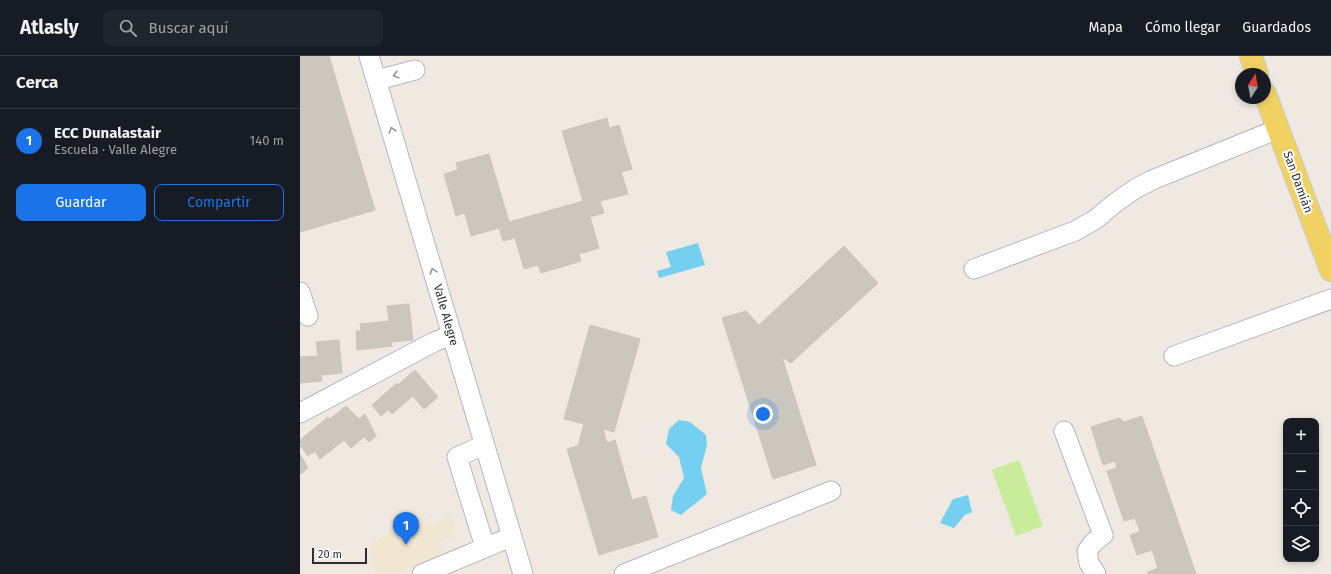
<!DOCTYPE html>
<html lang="es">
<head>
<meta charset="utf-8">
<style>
  body { margin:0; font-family:"Fira Sans",sans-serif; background:#20242c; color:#f1f3f6 }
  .controls { position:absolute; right:12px; bottom:12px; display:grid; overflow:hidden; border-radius:8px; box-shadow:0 2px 6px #0003 }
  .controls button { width:36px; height:36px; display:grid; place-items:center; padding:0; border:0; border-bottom:1px solid #363941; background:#171b24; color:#f1f3f6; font:20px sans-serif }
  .compass { position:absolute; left:935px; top:12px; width:36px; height:36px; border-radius:50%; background:#171b24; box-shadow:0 2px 6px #0003; rotate:11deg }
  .scale { position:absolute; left:12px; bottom:10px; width:55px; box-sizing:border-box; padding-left:4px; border:2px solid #2e2e2e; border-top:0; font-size:11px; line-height:14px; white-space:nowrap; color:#2e2e2e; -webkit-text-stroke:3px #fff; paint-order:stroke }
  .you { position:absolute; left:463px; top:358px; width:14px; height:14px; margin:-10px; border:3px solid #fff; border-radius:50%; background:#1a73e8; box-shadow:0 0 0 6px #1a73e833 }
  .badge { display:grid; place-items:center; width:26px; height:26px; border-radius:50%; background:#1a73e8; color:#fff; font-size:13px; font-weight:700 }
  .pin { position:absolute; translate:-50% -33px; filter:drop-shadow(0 1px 2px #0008) }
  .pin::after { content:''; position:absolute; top:21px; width:14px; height:12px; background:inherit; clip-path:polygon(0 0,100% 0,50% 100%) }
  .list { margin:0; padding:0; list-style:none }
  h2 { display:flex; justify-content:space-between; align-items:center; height:52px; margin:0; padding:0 16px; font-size:17px }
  h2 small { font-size:13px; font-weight:400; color:#9ea1a6 }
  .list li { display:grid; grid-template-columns:26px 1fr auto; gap:12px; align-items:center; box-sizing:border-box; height:64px; padding:0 16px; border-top:1px solid #363941 }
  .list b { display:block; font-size:15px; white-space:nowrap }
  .list p { margin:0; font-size:13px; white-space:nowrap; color:#9ea1a6 }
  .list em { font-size:13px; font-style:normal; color:#9ea1a6 }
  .actions { display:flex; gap:8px; padding:12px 16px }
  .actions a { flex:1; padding:9px 0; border:1px solid #1a73e8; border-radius:8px; text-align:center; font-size:14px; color:#1a73e8 }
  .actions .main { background:#1a73e8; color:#fff }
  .icon { flex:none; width:22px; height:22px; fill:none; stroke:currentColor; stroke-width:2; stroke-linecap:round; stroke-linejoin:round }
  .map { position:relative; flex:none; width:1031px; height:518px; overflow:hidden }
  header { display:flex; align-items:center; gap:24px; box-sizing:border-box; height:56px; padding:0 20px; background:#171b24; border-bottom:1px solid #363941 }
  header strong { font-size:19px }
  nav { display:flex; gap:22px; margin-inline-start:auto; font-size:14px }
  .search { width:280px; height:36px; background:#20242c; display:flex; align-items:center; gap:10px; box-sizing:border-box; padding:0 14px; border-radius:8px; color:#9ea1a6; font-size:15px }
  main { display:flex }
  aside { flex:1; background:#171b24 }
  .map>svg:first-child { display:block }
</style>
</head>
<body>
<header>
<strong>Atlasly</strong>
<div class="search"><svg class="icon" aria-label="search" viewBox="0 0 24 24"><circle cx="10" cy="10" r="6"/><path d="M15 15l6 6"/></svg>Buscar aquí</div>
<nav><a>Mapa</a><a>Cómo llegar</a><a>Guardados</a></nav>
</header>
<main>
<aside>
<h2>Cerca<small></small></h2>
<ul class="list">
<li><span class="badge">1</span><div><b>ECC Dunalastair</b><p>Escuela · Valle Alegre</p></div><em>140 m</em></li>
</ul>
<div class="actions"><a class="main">Guardar</a><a>Compartir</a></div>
</aside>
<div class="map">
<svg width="1031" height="518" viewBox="0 0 1031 518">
  <rect width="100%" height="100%" fill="#efe9e1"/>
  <path fill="#f0e6d1" d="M 149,460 L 154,466 L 153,472 L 150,482 L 139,486 L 143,499 L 95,518 L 76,517 L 69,491 L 95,471 L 97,474 L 113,463 L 116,466 L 126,461 L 132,470 Z"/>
  <path fill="#c9ec9a" d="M 719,404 L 743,470 L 716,480 L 692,414 Z"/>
  <g fill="#75cff0">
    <path d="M 398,187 L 405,209 L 359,222 L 357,215 L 371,211 L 366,196 Z"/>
    <path d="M 379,364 L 390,366 L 406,379 L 407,389 L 401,412 L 407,438 L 381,459 L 371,454 L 373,440 L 384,422 L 379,401 L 366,388 L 369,373 Z"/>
    <path d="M 668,439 L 672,456 L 665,459 L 654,472 L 640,467 L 653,443 Z"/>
  </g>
  <g fill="#cbc7bf" stroke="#cbc5ba">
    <path d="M 0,0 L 29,0 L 75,154 L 0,176 Z"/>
    <path d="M 307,62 L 309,72 L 319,69 L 332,113 L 321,116 L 328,138 L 300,145 L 304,157 L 290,161 L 299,192 L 279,198 L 281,205 L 241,217 L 238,209 L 224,213 L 215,182 L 203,185 L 199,172 L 171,180 L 165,157 L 156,160 L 144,118 L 158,114 L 156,107 L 189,98 L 209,166 L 283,145 L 262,75 Z"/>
    <path d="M 544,190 L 578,227 L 491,307 L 482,301 L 516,409 L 473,423 L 422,262 L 446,255 L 459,269 Z"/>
    <path d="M 109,248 L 113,284 L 91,286 L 92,290 L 57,294 L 56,275 L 61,275 L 60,268 L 89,265 L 87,250 Z"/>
    <path d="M 290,269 L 340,283 L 314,376 L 303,373 L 307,387 L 315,384 L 332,444 L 346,440 L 358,481 L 299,499 L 267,393 L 278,390 L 284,368 L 264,363 Z"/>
    <path d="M 39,284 L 42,317 L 21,319 L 22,325 L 0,327 L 0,301 L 18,300 L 16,286 Z"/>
    <path d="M 115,314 L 138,341 L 124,353 L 113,340 L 92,358 L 88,354 L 81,360 L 72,349 L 97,327 L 98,329 Z"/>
    <path d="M 46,350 L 59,363 L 65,358 L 76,380 L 69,386 L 64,381 L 51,392 L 44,384 L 20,403 L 15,395 L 8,400 L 0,389 L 0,384 L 28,361 L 30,363 Z"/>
    <path d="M 842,360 L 896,518 L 848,518 L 848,516 L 858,512 L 852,494 L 837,499 L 830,479 L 840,476 L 835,462 L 824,465 L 807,415 L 817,412 L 815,405 L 803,409 L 791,371 L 819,362 L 824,366 Z"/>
    <path d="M 0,398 L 8,412 L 1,418 L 0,417 Z"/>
  </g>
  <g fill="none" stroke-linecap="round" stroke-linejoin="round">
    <g stroke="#b4b7c1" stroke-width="21">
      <g id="minor">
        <path d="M 69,0 L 223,518"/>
        <path d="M 77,24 L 115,14"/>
        <path d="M 674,213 L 775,175 L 796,163 L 815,147 L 835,133 L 852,124 L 978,73"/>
        <path d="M 0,236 L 8,260"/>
        <path d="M 874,300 L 1031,243"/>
        <path d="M 0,357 L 134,286 L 152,279"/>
        <path d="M 764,375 L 803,479 L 794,486 L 787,495 L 789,507 L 796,518"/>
        <path d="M 184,389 L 157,401 L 185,491"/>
        <path d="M 122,518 L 211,481"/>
        <path d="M 324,518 L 531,435"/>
      </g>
    </g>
    <g stroke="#c9c9c9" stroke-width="24">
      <g id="major">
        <path d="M 951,0 L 957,18"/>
        <path d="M 965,38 L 1031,214"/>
      </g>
    </g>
    <use href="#minor" stroke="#fff" stroke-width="19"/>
    <use href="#major" stroke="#f2d163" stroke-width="22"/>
  </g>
  <defs><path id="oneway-chevron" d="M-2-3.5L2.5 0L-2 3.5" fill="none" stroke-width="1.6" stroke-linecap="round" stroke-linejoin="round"/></defs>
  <g stroke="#969696">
    <use href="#oneway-chevron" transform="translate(96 19) rotate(165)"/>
    <use href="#oneway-chevron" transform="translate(92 74) rotate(-107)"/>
    <use href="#oneway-chevron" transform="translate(133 215) rotate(-106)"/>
  </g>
  <g text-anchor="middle" stroke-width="4" stroke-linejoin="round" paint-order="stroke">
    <g font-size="12" fill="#2e2e2e" stroke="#fff">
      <text transform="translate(998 126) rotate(70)" y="4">San Damián</text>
      <text transform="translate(146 259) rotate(74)" y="4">Valle Alegre</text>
    </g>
  </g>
</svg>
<div class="controls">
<button>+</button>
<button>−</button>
<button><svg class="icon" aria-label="locate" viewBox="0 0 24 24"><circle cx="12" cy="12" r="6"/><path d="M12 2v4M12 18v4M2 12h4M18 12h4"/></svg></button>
<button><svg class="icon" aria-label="layers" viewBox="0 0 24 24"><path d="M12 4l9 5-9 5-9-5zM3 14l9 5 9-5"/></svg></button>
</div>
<svg class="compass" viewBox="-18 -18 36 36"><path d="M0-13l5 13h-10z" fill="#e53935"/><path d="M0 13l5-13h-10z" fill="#9ea1a6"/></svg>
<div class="scale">20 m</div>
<div class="you"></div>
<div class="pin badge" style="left:106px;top:489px">1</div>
</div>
</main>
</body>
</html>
